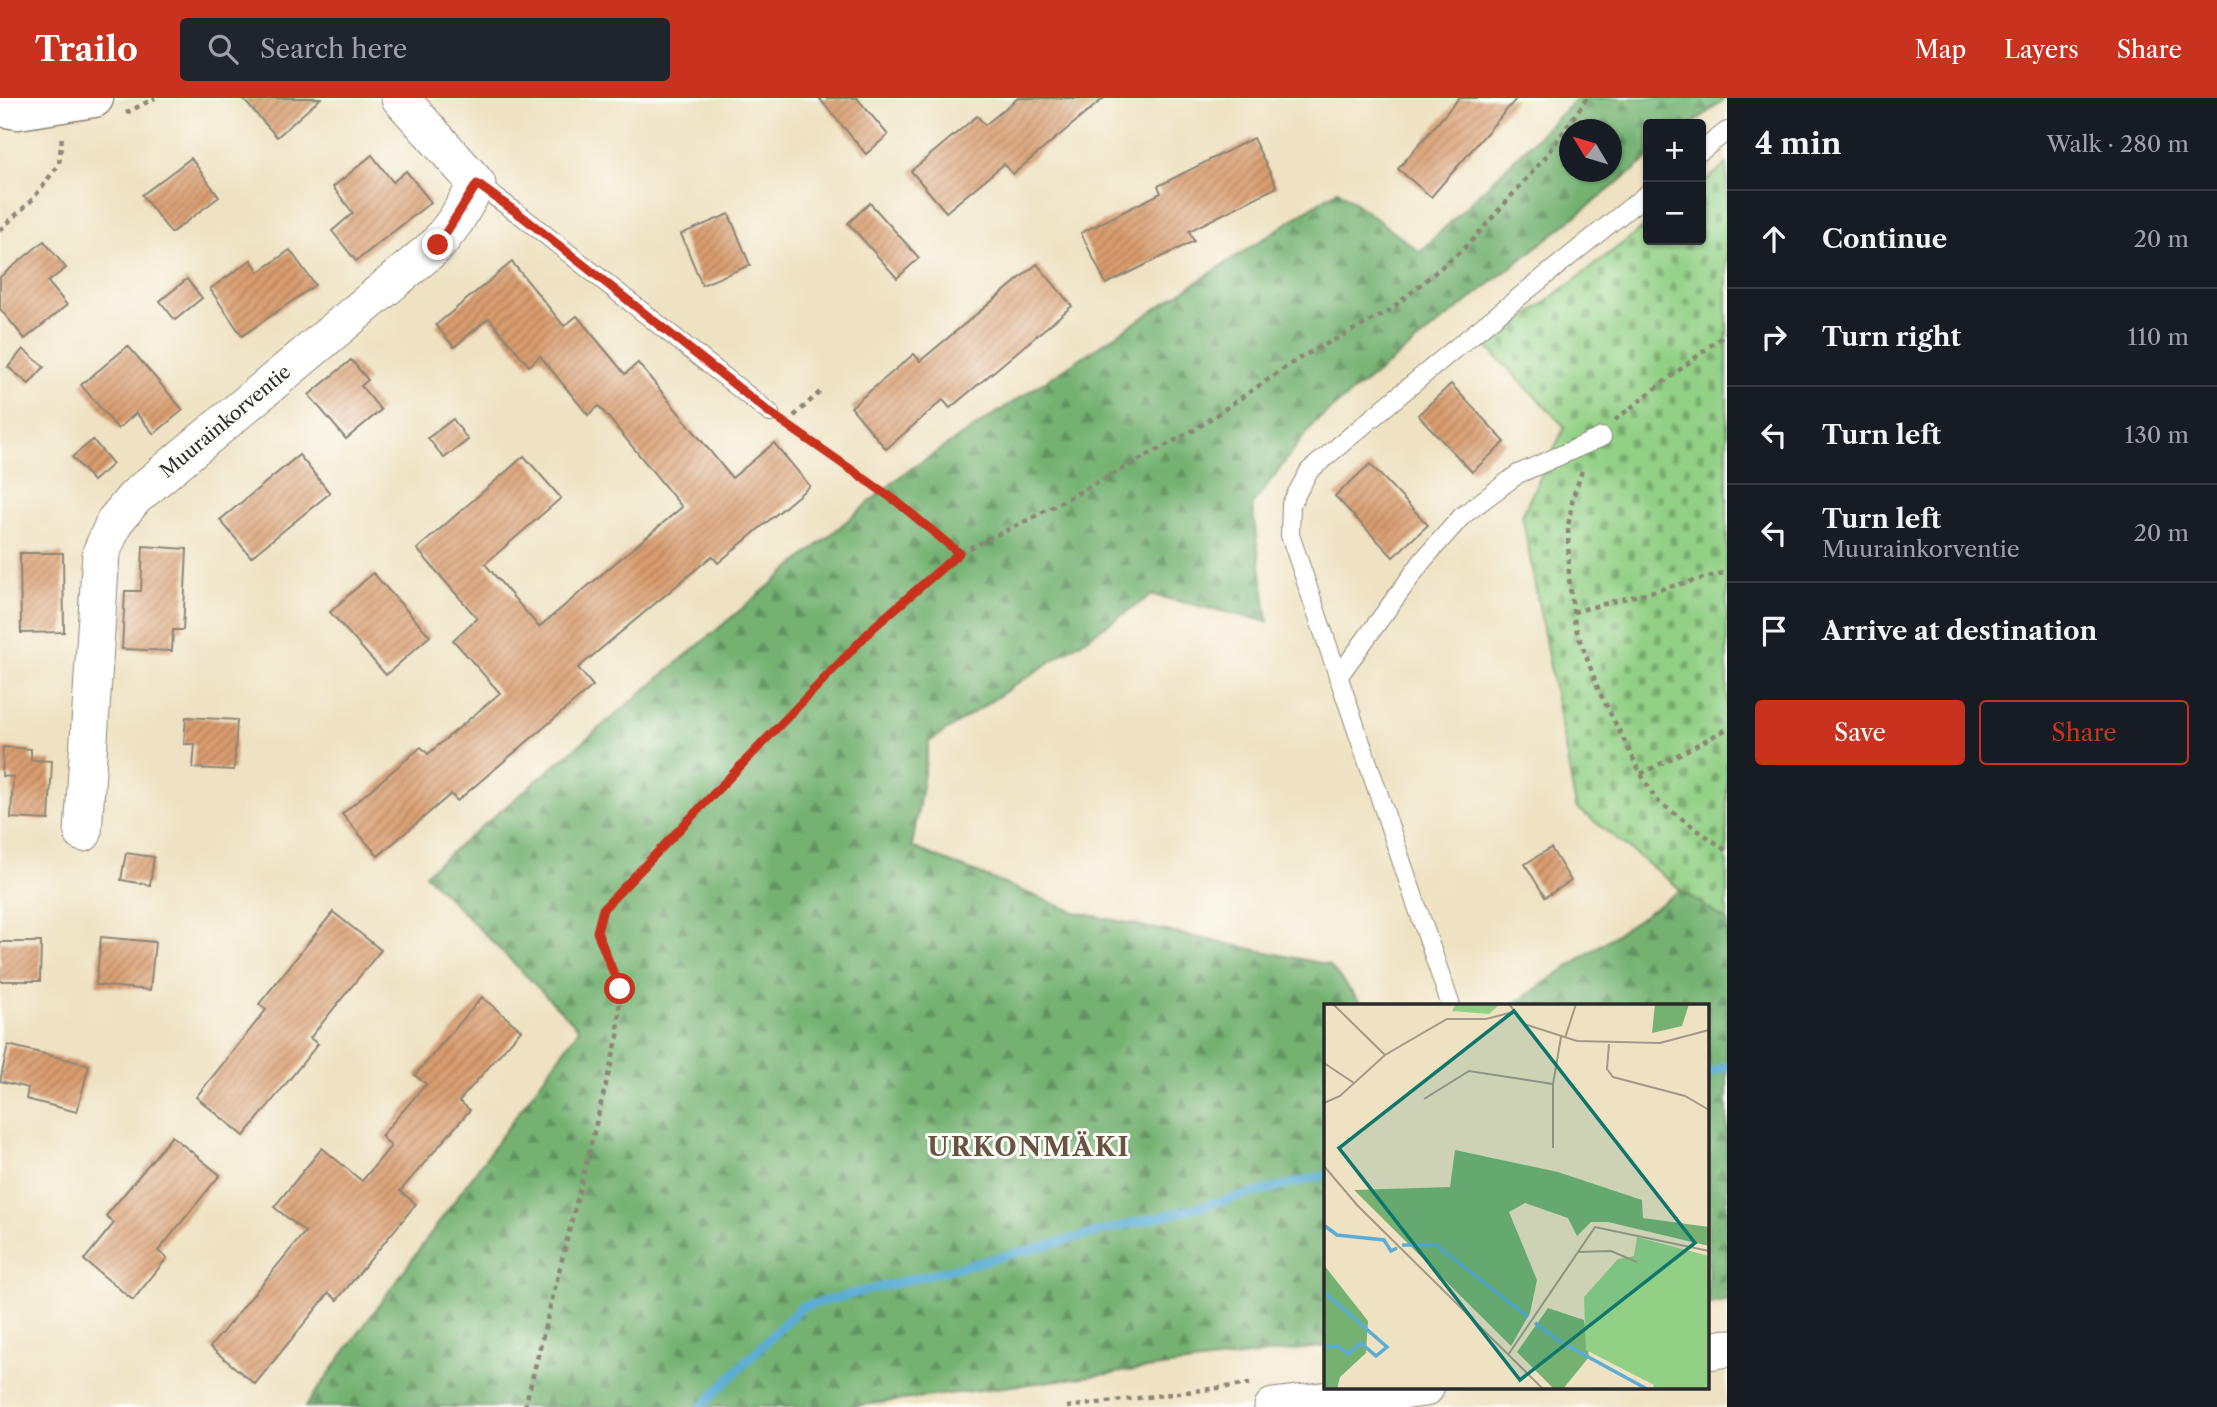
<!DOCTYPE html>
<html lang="en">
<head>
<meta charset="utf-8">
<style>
  body { margin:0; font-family:"Libre Caslon Text",serif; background:#20242c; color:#f1f3f6 }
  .controls { position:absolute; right:21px; top:21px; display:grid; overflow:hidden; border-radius:7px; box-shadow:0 2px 5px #0004 }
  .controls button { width:63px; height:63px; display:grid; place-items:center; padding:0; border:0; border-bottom:2px solid #363941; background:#171b24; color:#f1f3f6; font:35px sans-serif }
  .compass { position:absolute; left:1559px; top:21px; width:63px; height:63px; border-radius:50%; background:#171b24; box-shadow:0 2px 5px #0004; rotate:308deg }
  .stop { position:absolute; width:21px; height:21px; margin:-16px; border:5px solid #c8321e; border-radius:50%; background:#fff }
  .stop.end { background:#c8321e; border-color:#fff; box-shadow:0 2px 7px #0008 }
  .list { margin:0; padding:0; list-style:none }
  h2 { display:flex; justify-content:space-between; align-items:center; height:91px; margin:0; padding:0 28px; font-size:30px }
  h2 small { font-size:23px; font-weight:400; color:#9ea1a6 }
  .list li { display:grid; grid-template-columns:46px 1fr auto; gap:21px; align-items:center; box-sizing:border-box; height:98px; padding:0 28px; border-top:2px solid #363941 }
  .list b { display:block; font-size:26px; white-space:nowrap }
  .list p { margin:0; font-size:23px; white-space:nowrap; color:#9ea1a6 }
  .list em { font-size:23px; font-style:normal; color:#9ea1a6 }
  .actions { display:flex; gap:14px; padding:21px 28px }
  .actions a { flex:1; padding:16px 0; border:2px solid #c8321e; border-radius:7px; text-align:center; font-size:24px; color:#c8321e }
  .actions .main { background:#c8321e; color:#fff }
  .icon { flex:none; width:38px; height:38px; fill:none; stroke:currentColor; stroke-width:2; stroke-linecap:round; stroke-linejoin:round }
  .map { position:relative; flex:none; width:1727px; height:1309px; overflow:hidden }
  header { display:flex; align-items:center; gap:42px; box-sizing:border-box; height:98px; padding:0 35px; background:#c8321e; color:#fff }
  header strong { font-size:33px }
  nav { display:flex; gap:38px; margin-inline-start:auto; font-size:24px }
  .search { width:490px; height:63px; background:#20242c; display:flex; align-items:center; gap:18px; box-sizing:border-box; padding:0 24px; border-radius:7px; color:#9ea1a6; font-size:26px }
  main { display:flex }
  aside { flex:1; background:#171b24 }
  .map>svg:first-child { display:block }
</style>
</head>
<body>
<header>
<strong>Trailo</strong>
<div class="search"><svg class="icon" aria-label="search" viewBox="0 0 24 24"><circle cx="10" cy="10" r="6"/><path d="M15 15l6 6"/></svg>Search here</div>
<nav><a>Map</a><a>Layers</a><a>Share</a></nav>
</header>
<main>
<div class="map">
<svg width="1727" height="1309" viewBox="0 0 1727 1309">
  <defs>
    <pattern id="forest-firs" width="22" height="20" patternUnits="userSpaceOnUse" patternTransform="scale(1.75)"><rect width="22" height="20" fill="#75b272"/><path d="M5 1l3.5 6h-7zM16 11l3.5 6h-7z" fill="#60915e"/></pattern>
    <pattern id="cemetery-stones" width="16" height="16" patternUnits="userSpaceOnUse" patternTransform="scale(1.75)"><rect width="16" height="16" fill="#92d085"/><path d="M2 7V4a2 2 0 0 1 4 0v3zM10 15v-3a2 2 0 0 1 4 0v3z" fill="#77a96d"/></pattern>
    <pattern id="building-hatch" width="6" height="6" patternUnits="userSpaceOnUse" patternTransform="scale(1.75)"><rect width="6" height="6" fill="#d99c6e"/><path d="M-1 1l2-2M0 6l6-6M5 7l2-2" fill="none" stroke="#b07f5b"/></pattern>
  </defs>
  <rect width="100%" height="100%" fill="#fdfcf7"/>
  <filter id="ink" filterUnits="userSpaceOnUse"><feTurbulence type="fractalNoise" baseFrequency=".0143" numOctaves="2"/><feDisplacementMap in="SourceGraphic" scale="14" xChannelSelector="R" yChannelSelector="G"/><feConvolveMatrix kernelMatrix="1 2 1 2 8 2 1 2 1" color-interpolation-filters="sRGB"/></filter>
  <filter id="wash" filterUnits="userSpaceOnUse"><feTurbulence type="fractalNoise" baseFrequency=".00686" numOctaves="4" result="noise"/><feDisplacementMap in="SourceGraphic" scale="28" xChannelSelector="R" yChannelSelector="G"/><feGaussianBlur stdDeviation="1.57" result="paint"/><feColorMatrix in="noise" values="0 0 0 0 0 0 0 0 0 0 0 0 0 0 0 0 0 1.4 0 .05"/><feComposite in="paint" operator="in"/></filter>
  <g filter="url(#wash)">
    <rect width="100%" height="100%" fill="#efe2c2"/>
    <g fill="url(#forest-firs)" stroke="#506e4e" stroke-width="2" fill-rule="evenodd">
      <path d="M 1577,0 L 1726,0 L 1692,26 L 1648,26 L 1648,61 L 1315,324 L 1252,407 L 1268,524 L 1152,497 L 929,644 L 912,749 L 1075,814 L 1329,867 L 1363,908 L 1326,908 L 1326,1248 L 847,1309 L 305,1309 L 579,931 L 425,776 L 903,376 L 1338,92 L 1420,154 ZM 1570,32 L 1612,32 L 1612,74 L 1570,74 Z"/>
      <path d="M 1681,792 L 1727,823 L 1727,1203 L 1708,1206 L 1708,908 L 1511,908 Z"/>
    </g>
    <path fill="url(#cemetery-stones)" stroke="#5e7e58" stroke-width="2" d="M 1727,66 L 1727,823 L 1681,792 L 1576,709 L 1522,417 L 1565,329 L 1487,249 L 1648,126 L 1648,142 L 1701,142 L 1701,86 Z"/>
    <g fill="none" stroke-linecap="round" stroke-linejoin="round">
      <g stroke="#5badd6" stroke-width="9">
        <path d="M 1708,976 L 1727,968"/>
        <path d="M 701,1309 L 801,1209 L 1326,1077"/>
      </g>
    </g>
    <g id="blocks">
      <g fill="url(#building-hatch)">
        <path d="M 242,0 L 321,0 L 277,39 Z"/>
        <path d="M 819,0 L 857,0 L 888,37 L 866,56 Z"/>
        <path d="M 1018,0 L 1104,0 L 1013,76 L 1004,66 L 946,114 L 911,73 L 977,18 L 985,27 Z"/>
        <path d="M 1459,0 L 1517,0 L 1431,99 L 1398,71 Z"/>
        <path d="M 1253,40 L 1277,89 L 1189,133 L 1194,143 L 1106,186 L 1081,135 L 1161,95 L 1158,88 Z"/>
        <path d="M 372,57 L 393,84 L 406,73 L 431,104 L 356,163 L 332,133 L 353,115 L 333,89 Z"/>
        <path d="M 191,60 L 219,99 L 171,135 L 142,97 Z"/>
        <path d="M 870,105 L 919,160 L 897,180 L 848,125 Z"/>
        <path d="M 729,116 L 750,167 L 702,187 L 681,136 Z"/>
        <path d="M 44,143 L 66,170 L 48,184 L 67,207 L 25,241 L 0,211 L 0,179 Z"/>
        <path d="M 290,152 L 315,187 L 242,238 L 210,191 L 251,162 L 259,174 Z"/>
        <path d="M 512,164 L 564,228 L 577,218 L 625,276 L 638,265 L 732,380 L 774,345 L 810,388 L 718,465 L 712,458 L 578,570 L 593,588 L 457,703 L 451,696 L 378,758 L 342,716 L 421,649 L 428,656 L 500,595 L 453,542 L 477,520 L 417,451 L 524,358 L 561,400 L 485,466 L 539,529 L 682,409 L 599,308 L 588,317 L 540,258 L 529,268 L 489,220 L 454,249 L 436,227 Z"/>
        <path d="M 1037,166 L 1072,208 L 950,310 L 943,302 L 886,351 L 851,309 L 914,256 L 920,263 Z"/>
        <path d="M 187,181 L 202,200 L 175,222 L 160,203 Z"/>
        <path d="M 128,248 L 183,312 L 154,336 L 136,315 L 118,331 L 81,287 Z"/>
        <path d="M 23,251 L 44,269 L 29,286 L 8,269 Z"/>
        <path d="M 351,262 L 368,282 L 361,288 L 381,312 L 346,341 L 309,297 Z"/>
        <path d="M 1451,286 L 1505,344 L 1472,374 L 1418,317 Z"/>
        <path d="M 453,321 L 468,342 L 444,360 L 428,340 Z"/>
        <path d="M 93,342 L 113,366 L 93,383 L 72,359 Z"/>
        <path d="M 299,357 L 330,395 L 251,459 L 220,422 Z"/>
        <path d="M 1370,366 L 1428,427 L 1393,459 L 1335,398 Z"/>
        <path d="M 143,448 L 187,451 L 183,532 L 173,532 L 172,553 L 122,551 L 125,493 L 141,493 Z"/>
        <path d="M 20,455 L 63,455 L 64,534 L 21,535 Z"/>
        <path d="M 373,475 L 430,538 L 386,577 L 330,514 Z"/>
        <path d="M 186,619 L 237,622 L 234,672 L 193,670 L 195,646 L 184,646 Z"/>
        <path d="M 3,649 L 31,651 L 31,662 L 52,663 L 49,722 L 11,720 L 13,679 L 2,678 Z"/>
        <path d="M 1551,750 L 1571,783 L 1545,799 L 1525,766 Z"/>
        <path d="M 126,755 L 154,759 L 150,787 L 121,782 Z"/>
        <path d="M 333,814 L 381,852 L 310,940 L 318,946 L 244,1038 L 196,999 L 266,912 L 259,906 Z"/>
        <path d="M 101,839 L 155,844 L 150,892 L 96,887 Z"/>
        <path d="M 0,844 L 41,844 L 40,883 L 0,883 Z"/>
        <path d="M 482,899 L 521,932 L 459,1003 L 470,1012 L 400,1093 L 416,1106 L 337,1202 L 329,1195 L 255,1286 L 210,1249 L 305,1134 L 274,1109 L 322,1050 L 362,1083 L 391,1048 L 381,1038 L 426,986 L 415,977 Z"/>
        <path d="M 8,947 L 89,967 L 77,1014 L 26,1001 L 28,990 L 0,983 Z"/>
        <path d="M 172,1038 L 220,1077 L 158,1153 L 167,1160 L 133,1202 L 84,1162 L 114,1125 L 106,1118 Z"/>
      </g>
    </g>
  </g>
  <g filter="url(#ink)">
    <use href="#blocks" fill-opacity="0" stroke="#8d8676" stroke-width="2"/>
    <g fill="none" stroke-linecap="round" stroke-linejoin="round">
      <g stroke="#8d8676" stroke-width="20">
        <g id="service">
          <path d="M 1701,53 L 1727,33"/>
          <path d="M 477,86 L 523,119 L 770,315"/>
          <path d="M 1338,579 L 1423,462 L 1462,418 L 1518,376 L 1602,339"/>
          <path d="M 1451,908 L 1290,437 L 1291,406 L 1309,373 L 1446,258 L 1648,95"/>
        </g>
      </g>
      <g stroke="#8d8676" stroke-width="39">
        <g id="minor">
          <path d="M 83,735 L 101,455 L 115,423 L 135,399 L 437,147 L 456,122 L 477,86 L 400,0"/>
          <path d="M 1708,1253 L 1727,1250"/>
          <path d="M 1273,1309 L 1425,1290"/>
        </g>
      </g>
      <g stroke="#8d8676" stroke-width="41">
        <path id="tertiary" d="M 0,9 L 18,12 L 94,0"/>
      </g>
      <g stroke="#8d8676" stroke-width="4.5" stroke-dasharray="5 5" stroke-linecap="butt">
        <path d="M 126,15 L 155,0"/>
        <path d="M 0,132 L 33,101 L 59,66 L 62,38"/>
        <path d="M 794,318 L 821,293"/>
        <path d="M 1615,322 L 1727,235"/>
        <path d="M 789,328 L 896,403 L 959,455"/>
        <path d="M 1582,373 L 1573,399 L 1568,429 L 1569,480 L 1575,528 L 1599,593 L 1641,676 L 1656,702 L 1727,753"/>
        <path d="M 1573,514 L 1727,474"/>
        <path d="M 1641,676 L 1727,631"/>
        <path d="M 525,1309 L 618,938 L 620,891 L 597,834 L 603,811 L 874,529 L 959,455 L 1028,422 L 1194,332 L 1301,259 L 1388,214 L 1469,146 L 1548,56 L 1587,0"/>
        <path d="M 1067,1309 L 1250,1286"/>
      </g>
      <use href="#service" stroke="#fff" stroke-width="18"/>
      <use href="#minor" stroke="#fff" stroke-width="37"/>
      <use href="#tertiary" stroke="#fff" stroke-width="38"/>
    </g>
  </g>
  <g fill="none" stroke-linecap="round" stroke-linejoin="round" filter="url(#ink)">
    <path stroke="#c8321e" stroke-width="9" d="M 438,147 L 477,86 L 523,119 L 770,315 L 896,403 L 959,455 L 874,529 L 603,811 L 597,834 L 620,891"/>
  </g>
  <g text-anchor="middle" stroke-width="6" stroke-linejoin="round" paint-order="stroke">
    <g font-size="19" fill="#2b2b2b" stroke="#fdfcf7">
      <text transform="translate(225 323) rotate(-40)" y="7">Muurainkorventie</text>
    </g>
    <g font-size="26" font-weight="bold" letter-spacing="2" fill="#685342" stroke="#fdfcf7">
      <text x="1029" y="1058">URKONMÄKI</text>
    </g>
  </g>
  <g transform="translate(1324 906)">
    <rect width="385" height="385" fill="#efe2c2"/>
    <path d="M 132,0 L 176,0 L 165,10 L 128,7 Z" fill="#92d085"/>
    <path d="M 331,0 L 365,0 L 358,22 L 328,29 ZM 131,146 L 234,168 L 318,196 L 319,214 L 385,223 L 385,242 L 284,218 L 267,218 L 253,232 L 244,214 L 201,199 L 185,208 L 213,276 L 206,309 L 187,342 L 30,186 L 126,183 ZM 0,261 L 44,317 L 42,349 L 16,373 L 13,385 L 0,385 ZM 224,304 L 260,316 L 265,353 L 239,385 L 230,385 L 193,348 Z" fill="#75b272"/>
    <path d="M 313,233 L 385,252 L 385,385 L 329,385 L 330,381 L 262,346 L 260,293 L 294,255 L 310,252 Z" fill="#92d085"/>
    <path fill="none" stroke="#5badd6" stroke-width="3.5" d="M 1,222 L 13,231 L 60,236 L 67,247 L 73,244M 78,241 L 112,241 L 204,313M 0,288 L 63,343 L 52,352 L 37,339 L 24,350 L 13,342 L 0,343M 211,319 L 235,337 L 323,385"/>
    <path fill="none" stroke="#a19986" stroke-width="2" d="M 9,0 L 61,51M 185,0 L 200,20 L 253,37 L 336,39 L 385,26M 241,34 L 252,0M 285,40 L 283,65 L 289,73 L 361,92 L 385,106M 0,59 L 30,79M 100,95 L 145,67 L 229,80 L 237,33M 0,99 L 16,92 L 61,51 L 123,15 L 162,15 L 189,8M 229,144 L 229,80M 0,162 L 33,201 L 219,385M 253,248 L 287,247 L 313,258M 184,351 L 271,223 L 385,247"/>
    <path fill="#0f766e" fill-opacity="0.15" stroke="#0f766e" stroke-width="3.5" d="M 190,7 L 371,239 L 196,376 L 15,144 Z"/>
    <rect width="385" height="385" fill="none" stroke="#2b2b2b" stroke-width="3.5"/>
  </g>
</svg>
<div class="controls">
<button>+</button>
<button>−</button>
</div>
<svg class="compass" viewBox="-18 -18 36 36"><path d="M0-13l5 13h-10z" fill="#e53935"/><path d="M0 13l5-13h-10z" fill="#9ea1a6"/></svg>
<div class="stop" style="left:620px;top:891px"></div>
<div class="stop end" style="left:438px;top:147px"></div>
</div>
<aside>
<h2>4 min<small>Walk · 280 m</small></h2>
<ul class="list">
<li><svg class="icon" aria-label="ahead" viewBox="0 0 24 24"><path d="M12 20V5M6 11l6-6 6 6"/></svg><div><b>Continue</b></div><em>20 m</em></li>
<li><svg class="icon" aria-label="right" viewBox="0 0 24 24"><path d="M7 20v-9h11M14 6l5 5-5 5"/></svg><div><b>Turn right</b></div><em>110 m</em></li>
<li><svg class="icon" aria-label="left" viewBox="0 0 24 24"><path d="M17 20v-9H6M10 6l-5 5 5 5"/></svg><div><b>Turn left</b></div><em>130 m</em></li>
<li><svg class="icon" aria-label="left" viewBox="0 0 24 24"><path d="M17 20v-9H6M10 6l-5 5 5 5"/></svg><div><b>Turn left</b><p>Muurainkorventie</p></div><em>20 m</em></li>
<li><svg class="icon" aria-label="arrive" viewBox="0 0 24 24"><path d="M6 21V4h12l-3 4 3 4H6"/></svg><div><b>Arrive at destination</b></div></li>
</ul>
<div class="actions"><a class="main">Save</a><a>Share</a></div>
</aside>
</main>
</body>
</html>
